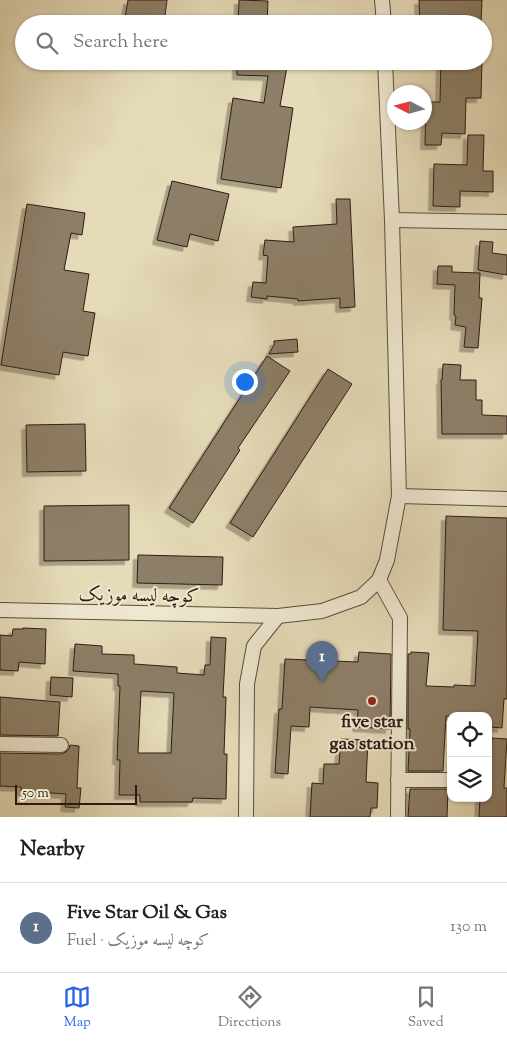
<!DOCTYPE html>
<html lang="en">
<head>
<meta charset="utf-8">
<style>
  body { margin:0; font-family:"Sorts Mill Goudy",Amiri,serif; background:#f6f6f6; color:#222 }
  .controls { position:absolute; right:15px; bottom:15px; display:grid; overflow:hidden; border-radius:10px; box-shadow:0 1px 4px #0004 }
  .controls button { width:45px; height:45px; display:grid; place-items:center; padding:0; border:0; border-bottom:1px solid #e0e0e0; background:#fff; color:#222; font:25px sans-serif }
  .compass { position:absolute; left:387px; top:85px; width:45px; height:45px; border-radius:50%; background:#fff; box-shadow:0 1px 4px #0004; rotate:276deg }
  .scale { position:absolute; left:15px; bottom:12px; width:122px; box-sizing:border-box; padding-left:5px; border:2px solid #2e1c12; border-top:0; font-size:14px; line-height:18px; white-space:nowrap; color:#2e1c12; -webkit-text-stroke:4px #eee8d1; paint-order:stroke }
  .you { position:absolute; left:244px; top:381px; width:18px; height:18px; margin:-12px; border:4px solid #fff; border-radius:50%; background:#1a73e8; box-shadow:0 0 0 8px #1a73e833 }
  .badge { display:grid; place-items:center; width:32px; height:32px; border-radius:50%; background:#2563eb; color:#fff; font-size:16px; font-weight:700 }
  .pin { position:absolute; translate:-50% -41px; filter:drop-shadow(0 1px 2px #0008) }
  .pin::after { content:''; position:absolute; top:26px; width:18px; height:15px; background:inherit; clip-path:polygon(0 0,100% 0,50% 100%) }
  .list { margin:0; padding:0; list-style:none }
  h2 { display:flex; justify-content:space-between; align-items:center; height:65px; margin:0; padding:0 20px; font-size:21px }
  h2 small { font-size:16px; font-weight:400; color:#767676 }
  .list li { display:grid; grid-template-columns:32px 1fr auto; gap:15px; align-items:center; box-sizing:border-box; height:90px; padding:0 20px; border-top:1px solid #e0e0e0 }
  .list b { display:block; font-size:19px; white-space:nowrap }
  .list p { margin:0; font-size:16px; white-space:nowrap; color:#767676 }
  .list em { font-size:16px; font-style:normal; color:#767676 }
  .icon { flex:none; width:28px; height:28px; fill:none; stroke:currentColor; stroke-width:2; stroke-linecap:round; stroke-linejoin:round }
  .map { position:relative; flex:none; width:507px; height:817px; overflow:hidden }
  .search { position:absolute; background:#fff; box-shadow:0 1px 4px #0004; left:15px; right:15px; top:15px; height:55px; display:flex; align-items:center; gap:12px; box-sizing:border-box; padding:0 18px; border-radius:28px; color:#767676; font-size:19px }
  .sheet { height:155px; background:#fff }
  nav { display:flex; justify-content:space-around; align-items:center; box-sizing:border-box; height:70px; border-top:1px solid #e0e0e0; background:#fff; font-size:14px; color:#767676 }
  nav a { display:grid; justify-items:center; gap:2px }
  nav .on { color:#2563eb }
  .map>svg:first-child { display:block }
</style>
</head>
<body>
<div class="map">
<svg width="507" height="817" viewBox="0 0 507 817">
  <defs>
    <filter id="shadow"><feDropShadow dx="-4.5" dy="4.5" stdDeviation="0" flood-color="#0004"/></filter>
  </defs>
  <rect width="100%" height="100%" fill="#e5dbb8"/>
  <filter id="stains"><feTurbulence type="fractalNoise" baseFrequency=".004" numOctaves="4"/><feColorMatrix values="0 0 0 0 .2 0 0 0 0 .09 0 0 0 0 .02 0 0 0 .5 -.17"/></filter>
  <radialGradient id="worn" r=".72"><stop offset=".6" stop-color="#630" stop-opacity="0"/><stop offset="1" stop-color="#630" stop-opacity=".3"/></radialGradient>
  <g fill="#8d7f68" stroke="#2e1c12" fill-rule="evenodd" filter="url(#shadow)">
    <path d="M 128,0 L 167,0 L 164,24 L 124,24 Z"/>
    <path d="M 239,0 L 268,1 L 267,24 L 238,24 Z"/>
    <path d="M 419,0 L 482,0 L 481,24 L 448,24 L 448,22 L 420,22 Z"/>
    <path d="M 237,61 L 288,61 L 280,106 L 293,108 L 281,188 L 221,179 L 233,98 L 264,103 L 268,76 L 237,75 Z"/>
    <path d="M 441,61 L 482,61 L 481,98 L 466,98 L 465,134 L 442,133 L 441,145 L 425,145 L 426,102 L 440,102 Z"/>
    <path d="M 468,135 L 484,135 L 483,171 L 493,171 L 493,192 L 460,191 L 460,207 L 433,206 L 434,164 L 467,165 Z"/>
    <path d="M 172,181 L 229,194 L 218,241 L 190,234 L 187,247 L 157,240 Z"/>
    <path d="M 336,199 L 350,199 L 355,307 L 340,308 L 340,298 L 298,301 L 298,299 L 267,296 L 267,299 L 251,297 L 253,282 L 266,283 L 268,256 L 263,255 L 265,240 L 294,242 L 293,227 L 337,224 Z"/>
    <path d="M 27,204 L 85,213 L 82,235 L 71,233 L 64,270 L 89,274 L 83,311 L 95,313 L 88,356 L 63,352 L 59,375 L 1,365 Z"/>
    <path d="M 480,241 L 493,242 L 492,253 L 507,255 L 507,275 L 478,270 Z"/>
    <path d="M 438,266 L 452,266 L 452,272 L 480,273 L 479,298 L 482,298 L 478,348 L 464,347 L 466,327 L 455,325 L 456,316 L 454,315 L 455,285 L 437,284 Z"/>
    <path d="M 297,339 L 298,352 L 269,354 L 274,345 L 274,341 Z"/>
    <path d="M 267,356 L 290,371 L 238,448 L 240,450 L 193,523 L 169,508 Z"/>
    <path d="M 443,364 L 461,365 L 460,380 L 476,380 L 476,400 L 482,400 L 482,415 L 507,416 L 507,434 L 442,434 L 441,380 L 442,380 Z"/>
    <path d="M 328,369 L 352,384 L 253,537 L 230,523 Z"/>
    <path d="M 85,424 L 86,471 L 27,472 L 26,425 Z"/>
    <path d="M 129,505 L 129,560 L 44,561 L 44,506 Z"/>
    <path d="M 446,516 L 507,518 L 507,699 L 504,699 L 502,728 L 490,727 L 490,716 L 446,716 L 443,771 L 408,771 L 410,731 L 410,729 L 408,729 L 408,654 L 411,654 L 411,652 L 429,653 L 426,686 L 454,687 L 454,685 L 475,686 L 478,631 L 443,630 Z"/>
    <path d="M 138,555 L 223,557 L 222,585 L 137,583 Z"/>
    <path d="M 23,628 L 46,629 L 45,664 L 19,662 L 18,671 L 0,670 L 0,635 L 12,636 L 13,629 L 23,629 Z"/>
    <path d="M 211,637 L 226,638 L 223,697 L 226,697 L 224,754 L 227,754 L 226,799 L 193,798 L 192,802 L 140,802 L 140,795 L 119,795 L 120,760 L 117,760 L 120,686 L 118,686 L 118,674 L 73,671 L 75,644 L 102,646 L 102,654 L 134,655 L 134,664 L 177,667 L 177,673 L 204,675 L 205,665 L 210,665 ZM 141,691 L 174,693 L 171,753 L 138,753 Z"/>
    <path d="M 359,652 L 391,654 L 390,729 L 357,727 L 358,710 L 310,707 L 309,727 L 291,726 L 288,774 L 275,773 L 279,709 L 282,709 L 285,659 L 358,662 Z"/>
    <path d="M 51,677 L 73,678 L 72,697 L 50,695 Z"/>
    <path d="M 0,697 L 60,702 L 58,736 L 0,735 Z"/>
    <path d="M 492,738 L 507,739 L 504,788 L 507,788 L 507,817 L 479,817 L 480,798 L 488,798 Z"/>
    <path d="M 341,739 L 368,740 L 366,782 L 378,783 L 377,808 L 371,808 L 370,817 L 310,817 L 312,783 L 323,784 L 324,764 L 339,764 Z"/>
    <path d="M 70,745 L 79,746 L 77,788 L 81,788 L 79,808 L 65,807 L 66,794 L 21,791 L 21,787 L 0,786 L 0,753 L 61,754 L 66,752 L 69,749 Z"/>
    <path d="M 410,789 L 448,789 L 447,817 L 408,817 Z"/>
  </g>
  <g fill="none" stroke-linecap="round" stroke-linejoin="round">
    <g stroke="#5c4c3c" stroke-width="16">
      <g id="street">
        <path d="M 382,0 L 384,24"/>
        <path d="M 392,220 L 507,222"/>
        <path d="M 399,496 L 507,499"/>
        <path d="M 379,580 L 400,618 L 398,817"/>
        <path d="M 0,610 L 278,616 L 322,611 L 361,597 L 379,580 L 387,560 L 399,496 L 392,220 L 385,61"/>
        <path d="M 0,744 L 61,745"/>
        <path d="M 398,780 L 451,780"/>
        <path d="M 246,817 L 247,684 L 254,646 L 278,616"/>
      </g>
    </g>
    <use href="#street" stroke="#eee8d1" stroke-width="14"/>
  </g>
  <circle fill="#8f2418" stroke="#eee8d1" stroke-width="2" cx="372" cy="701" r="5"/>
  <g text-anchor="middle" stroke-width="4" stroke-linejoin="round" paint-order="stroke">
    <g font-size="19" fill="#2e1c12" stroke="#eee8d1">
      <text transform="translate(139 594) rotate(1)" y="7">کوچه لیسه موزیک</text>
    </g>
    <g font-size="19" font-weight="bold" fill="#2e1c12" stroke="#eee8d1">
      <text x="372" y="727">five star<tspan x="372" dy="22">gas station</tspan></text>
    </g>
  </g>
  <rect width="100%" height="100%" filter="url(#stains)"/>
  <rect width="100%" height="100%" fill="url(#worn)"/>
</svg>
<div class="controls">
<button><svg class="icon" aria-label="locate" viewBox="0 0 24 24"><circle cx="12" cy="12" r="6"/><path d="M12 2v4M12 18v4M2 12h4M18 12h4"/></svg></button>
<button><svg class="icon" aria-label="layers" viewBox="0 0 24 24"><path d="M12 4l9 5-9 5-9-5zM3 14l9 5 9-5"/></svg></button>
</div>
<svg class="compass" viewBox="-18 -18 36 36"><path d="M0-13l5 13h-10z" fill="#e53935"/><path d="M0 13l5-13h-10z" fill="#767676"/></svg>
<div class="scale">50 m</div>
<div class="you"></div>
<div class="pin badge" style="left:322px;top:682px;background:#5c6f8a">1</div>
<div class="search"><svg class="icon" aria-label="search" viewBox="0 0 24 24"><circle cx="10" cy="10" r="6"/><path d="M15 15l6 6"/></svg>Search here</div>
</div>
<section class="sheet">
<h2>Nearby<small></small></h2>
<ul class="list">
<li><span class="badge" style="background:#5c6f8a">1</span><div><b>Five Star Oil &amp; Gas</b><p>Fuel · کوچه لیسه موزیک</p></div><em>130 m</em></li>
</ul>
</section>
<nav>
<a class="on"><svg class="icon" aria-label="map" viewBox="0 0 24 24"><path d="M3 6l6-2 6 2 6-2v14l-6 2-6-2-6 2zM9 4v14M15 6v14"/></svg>Map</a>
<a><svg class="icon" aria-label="directions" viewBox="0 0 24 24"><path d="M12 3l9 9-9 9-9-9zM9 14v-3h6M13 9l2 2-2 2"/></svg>Directions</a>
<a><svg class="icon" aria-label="saved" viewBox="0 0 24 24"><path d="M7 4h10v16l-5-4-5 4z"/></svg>Saved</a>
</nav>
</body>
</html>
